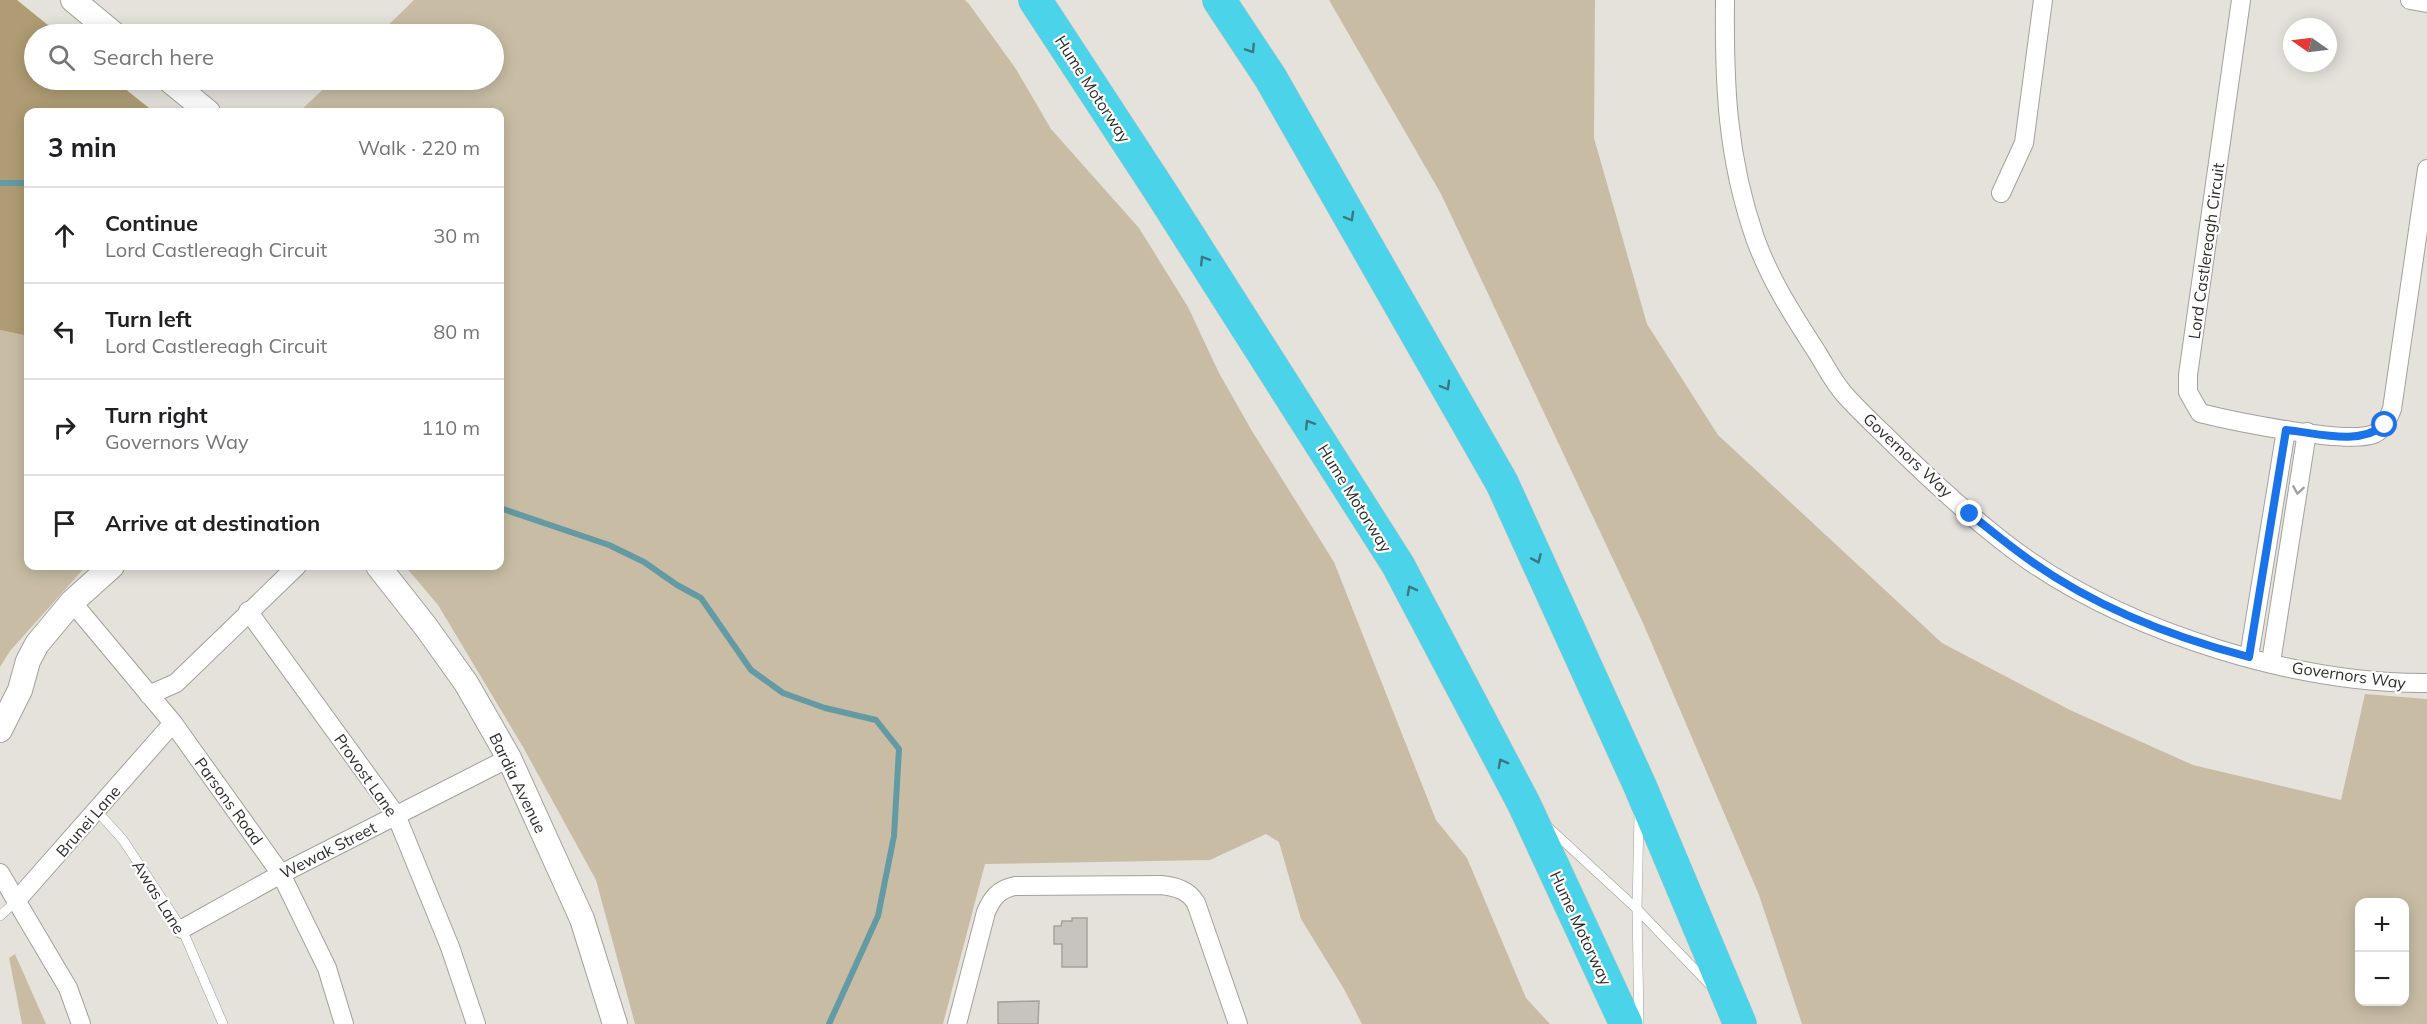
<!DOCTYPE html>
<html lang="en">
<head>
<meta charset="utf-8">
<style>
  body { margin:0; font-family:Mulish,sans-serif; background:#f2f2f2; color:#202124 }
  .controls { position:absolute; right:18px; bottom:18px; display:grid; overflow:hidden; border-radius:12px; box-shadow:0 3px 15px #0003 }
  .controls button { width:54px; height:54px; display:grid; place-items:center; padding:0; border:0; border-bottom:2px solid #e0e0e0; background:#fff; color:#202124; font:30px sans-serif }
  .compass { position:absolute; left:2283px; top:18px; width:54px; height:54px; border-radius:50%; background:#fff; box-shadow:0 3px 15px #0003; rotate:284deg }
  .stop { position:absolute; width:18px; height:18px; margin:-14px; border:4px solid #1a73e8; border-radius:50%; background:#fff }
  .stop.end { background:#1a73e8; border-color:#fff; box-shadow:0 2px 6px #0008 }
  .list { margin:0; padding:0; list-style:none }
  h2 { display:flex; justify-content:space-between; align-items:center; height:78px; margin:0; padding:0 24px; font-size:26px }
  h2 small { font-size:20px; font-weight:400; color:#757577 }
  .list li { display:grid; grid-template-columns:39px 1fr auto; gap:18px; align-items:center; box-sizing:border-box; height:96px; padding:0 24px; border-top:2px solid #e0e0e0 }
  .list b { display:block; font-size:22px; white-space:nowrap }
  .list p { margin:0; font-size:20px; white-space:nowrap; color:#757577 }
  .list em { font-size:20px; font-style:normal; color:#757577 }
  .icon { flex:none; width:33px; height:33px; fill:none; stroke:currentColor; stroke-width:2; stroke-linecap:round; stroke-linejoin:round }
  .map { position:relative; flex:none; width:2427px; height:1024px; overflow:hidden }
  .search { position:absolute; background:#fff; box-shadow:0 3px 15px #0003; left:24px; top:24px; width:480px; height:66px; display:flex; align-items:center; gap:15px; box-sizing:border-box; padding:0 21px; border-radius:33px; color:#757577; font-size:22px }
  .panel { position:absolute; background:#fff; box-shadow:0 3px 15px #0003; left:24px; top:108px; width:480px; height:462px; border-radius:12px }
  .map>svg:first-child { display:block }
</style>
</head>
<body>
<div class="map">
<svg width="2427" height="1024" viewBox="0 0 2427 1024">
  <rect width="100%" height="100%" fill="#e5e2dc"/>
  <g fill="#c8bda4" fill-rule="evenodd">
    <path d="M 414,0 L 965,0 L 969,4 L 1016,69 L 1051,129 L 1139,228 L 1188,307 L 1219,373 L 1252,431 L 1334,562 L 1436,820 L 1467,858 L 1526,998 L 1550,1024 L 1362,1024 L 1344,989 L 1301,919 L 1279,842 L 1266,834 L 1210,860 L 985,864 L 943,1024 L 635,1024 L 596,880 L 523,747 L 438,605 L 405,566 L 500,566 L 500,112 L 299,112 L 333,80 L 494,80 L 494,34 L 379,34 Z"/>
    <path d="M 1329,0 L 1595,0 L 1594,138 L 1647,324 L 1718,435 L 1942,643 L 2070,710 L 2193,765 L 2341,800 L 2365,694 L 2427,699 L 2427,1024 L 1802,1024 L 1759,895 L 1643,623 L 1441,194 ZM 2360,902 L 2404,902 L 2404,1002 L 2360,1002 Z"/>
    <path d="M 0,330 L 28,336 L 28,566 L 86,566 L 10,651 L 0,667 Z"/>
    <path d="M 15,954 L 46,1024 L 22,1024 L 9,958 Z"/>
  </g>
  <path fill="#af9c74" d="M 0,0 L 17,0 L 59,34 L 34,34 L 34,80 L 114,80 L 154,112 L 28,112 L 28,336 L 0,330 Z"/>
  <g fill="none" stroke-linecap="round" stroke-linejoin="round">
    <g stroke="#639aa4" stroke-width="6">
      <path d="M 0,183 L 28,183"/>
      <path d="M 500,508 L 609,545 L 644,562 L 677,585 L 701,598 L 751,670 L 783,693 L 825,708 L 876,720 L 899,749 L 894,836 L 878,916 L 829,1024"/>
    </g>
  </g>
  <g fill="#c7c4bf" stroke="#a4a29c" stroke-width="1.5">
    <path d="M 1072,918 L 1087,918 L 1087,967 L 1062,967 L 1062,944 L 1054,944 L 1054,926 L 1061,926 L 1062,921 L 1072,921 Z"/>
    <path d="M 1039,1001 L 1038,1024 L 998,1024 L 998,1002 Z"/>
  </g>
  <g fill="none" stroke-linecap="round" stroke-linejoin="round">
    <g stroke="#a3a19b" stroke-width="10">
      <g id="service">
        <path d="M 97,811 L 123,840 L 182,929 L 223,1024"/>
        <path d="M 1639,815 L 1637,909 L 1639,1023"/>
        <path d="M 1547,826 L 1637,909 L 1709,984"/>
        <path d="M 0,916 L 17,900"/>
      </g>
    </g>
    <g stroke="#a3a19b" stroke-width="20">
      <g id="minor">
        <path d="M 1725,0 C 1724,85 1727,157 1755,238 C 1771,282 1793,315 1818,354 C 1826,367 1834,383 1845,395 C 1862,414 1881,431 1899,449 C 1939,488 1982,528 2028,560 C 2135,634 2298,684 2427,683"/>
        <path d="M 2241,0 L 2188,375 L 2188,392 L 2200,413 C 2232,421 2347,445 2374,434 C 2384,429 2388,419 2392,409 L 2427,169"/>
        <path d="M 2410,0 L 2427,3"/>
        <path d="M 2001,193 L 2024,143 L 2043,0"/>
        <path d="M 72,602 L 173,723 L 281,874 L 327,968 L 344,1024"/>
        <path d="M 248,611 L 396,815 L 450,947 L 476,1024"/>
        <path d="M 2249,657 L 2286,430"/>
        <path d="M 2271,662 L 2307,432"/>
        <path d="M 149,695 L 176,683 L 297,566"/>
        <path d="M 0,873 L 68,988 L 81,1024"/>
        <path d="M 17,900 L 173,723"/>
        <path d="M 182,929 L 281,874 L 509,758"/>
        <path d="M 957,1024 L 986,912 C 992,898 999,889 1015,886 L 1161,885 C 1177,887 1188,890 1196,903 L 1238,1024"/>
      </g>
    </g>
    <g stroke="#a3a19b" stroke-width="26">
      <g id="tertiary">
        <path d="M 73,0 L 114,34"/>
        <path d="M 169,80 L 208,112"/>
        <path d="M 378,566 L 426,627 L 466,683 L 509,758 L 582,919 L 615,1024"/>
        <path d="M 0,730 L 20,690 L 28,661 L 37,644 L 72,602 L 112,566"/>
      </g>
    </g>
    <g stroke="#c0c0bf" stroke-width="34">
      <g id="motorway">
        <path d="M 1035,0 L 1162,194 L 1398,565 L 1524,804 L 1626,1024"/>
        <path d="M 1219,0 L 1270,77 L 1502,483 L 1640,786 L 1740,1024"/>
      </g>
    </g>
    <use href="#service" stroke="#fff" stroke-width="9"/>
    <use href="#minor" stroke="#fff" stroke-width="18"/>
    <use href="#tertiary" stroke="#fff" stroke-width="24"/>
    <use href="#motorway" stroke="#4bd4e9" stroke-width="33"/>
  </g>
  <defs><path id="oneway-chevron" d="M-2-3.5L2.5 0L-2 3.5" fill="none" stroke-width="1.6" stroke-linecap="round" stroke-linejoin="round" transform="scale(1.5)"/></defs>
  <g stroke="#3b7880">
    <use href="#oneway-chevron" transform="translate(1251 49) rotate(57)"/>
    <use href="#oneway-chevron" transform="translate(1350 217) rotate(60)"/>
    <use href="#oneway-chevron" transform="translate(1204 260) rotate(-122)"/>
    <use href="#oneway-chevron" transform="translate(1446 386) rotate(60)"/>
    <use href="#oneway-chevron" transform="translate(1309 424) rotate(-122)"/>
    <use href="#oneway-chevron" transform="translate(1537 559) rotate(66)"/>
    <use href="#oneway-chevron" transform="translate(1411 590) rotate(-118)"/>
    <use href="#oneway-chevron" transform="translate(1502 763) rotate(-118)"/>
  </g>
  <use stroke="#a1a0a0" href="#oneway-chevron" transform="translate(2298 490) rotate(99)"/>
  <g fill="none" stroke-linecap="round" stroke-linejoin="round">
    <path stroke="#1a73e8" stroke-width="8" d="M 1970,514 C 1989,529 2008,545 2028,559 C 2093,606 2172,637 2249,657 L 2286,430 C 2318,433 2358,446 2385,425"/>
  </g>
  <g text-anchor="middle" stroke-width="4.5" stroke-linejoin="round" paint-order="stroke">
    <g font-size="16" fill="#2e2d2b" stroke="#fff">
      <text transform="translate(1093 89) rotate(57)" y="6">Hume Motorway</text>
      <text transform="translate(2206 251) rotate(-82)" y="6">Lord Castlereagh Circuit</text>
      <text transform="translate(1908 455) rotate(43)" y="6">Governors Way</text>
      <text transform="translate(1355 498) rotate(58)" y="6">Hume Motorway</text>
      <text transform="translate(2349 675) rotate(8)" y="6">Governors Way</text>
      <text transform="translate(366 775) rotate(55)" y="6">Provost Lane</text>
      <text transform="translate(518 783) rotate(64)" y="6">Bardia Avenue</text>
      <text transform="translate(229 801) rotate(54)" y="6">Parsons Road</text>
      <text transform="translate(88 821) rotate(-49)" y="6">Brunei Lane</text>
      <text transform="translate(328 850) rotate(-27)" y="6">Wewak Street</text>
      <text transform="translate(159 897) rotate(58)" y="6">Awas Lane</text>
      <text transform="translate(1581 928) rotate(65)" y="6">Hume Motorway</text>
    </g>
  </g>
</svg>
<div class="controls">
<button>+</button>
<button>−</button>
</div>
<svg class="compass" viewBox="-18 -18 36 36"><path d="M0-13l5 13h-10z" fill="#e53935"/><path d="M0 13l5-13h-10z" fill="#757577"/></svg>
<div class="stop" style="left:2385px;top:425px"></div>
<div class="stop end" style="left:1970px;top:514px"></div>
<div class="search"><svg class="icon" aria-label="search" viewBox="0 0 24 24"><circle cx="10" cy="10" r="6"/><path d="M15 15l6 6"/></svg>Search here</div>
<section class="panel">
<h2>3 min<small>Walk · 220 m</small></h2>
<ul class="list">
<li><svg class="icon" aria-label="ahead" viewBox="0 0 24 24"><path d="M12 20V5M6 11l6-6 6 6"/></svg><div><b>Continue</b><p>Lord Castlereagh Circuit</p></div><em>30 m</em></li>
<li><svg class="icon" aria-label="left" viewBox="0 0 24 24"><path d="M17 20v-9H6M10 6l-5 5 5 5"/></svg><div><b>Turn left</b><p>Lord Castlereagh Circuit</p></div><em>80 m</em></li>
<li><svg class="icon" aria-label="right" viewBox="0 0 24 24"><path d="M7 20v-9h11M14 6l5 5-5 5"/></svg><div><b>Turn right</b><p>Governors Way</p></div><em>110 m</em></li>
<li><svg class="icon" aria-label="arrive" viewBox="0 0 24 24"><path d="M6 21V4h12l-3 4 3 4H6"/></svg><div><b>Arrive at destination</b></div></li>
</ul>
</section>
</div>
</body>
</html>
